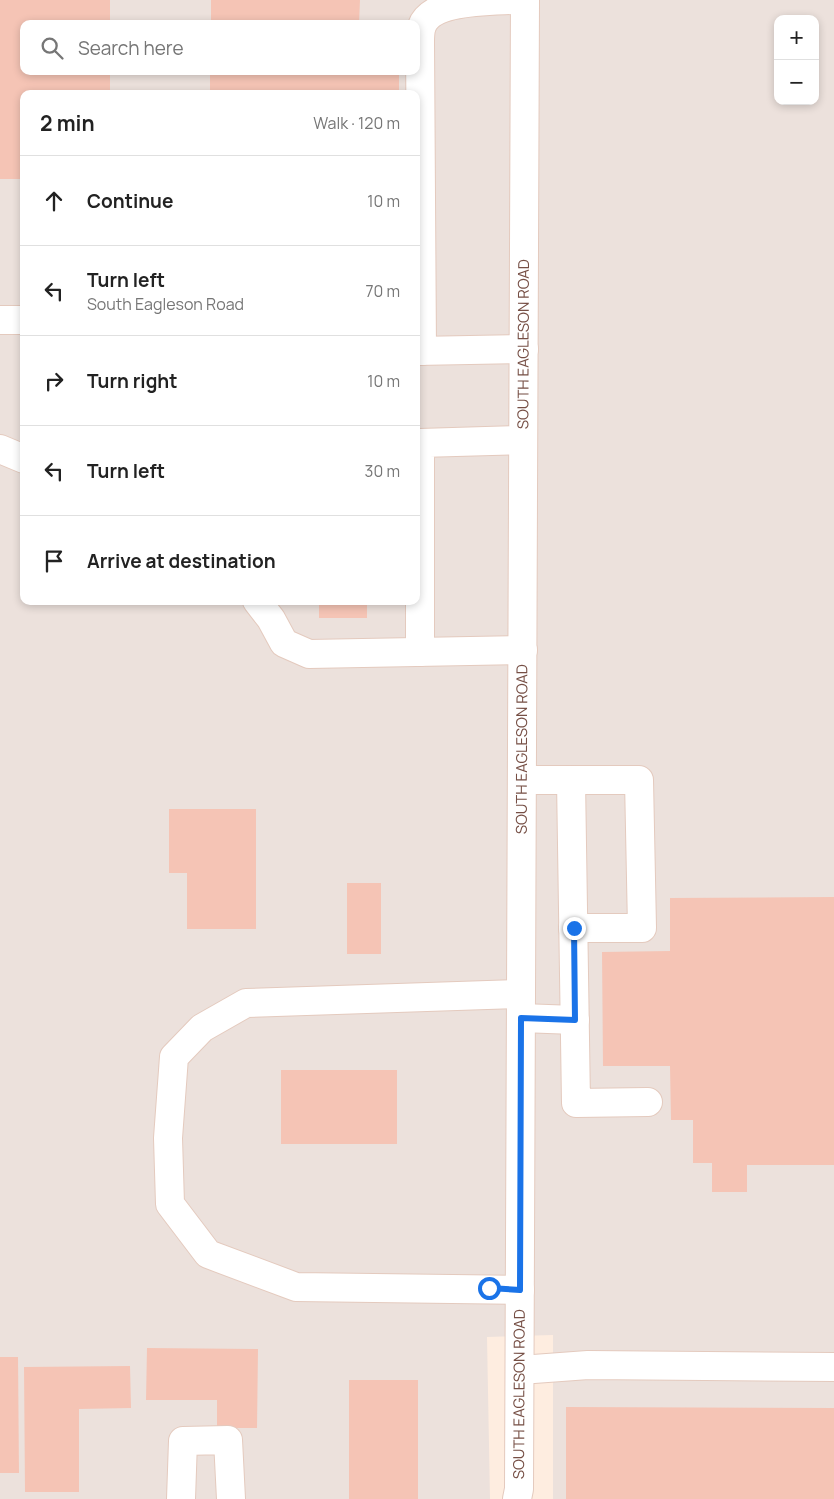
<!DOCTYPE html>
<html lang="en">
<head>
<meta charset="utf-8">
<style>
  body { margin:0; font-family:Manrope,sans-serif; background:#f2f2f2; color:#222 }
  .controls { position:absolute; right:15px; top:15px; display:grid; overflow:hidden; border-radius:10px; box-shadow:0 2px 8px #0003 }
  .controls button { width:45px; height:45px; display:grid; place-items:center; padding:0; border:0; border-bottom:1px solid #e0e0e0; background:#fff; color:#222; font:25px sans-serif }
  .stop { position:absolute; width:15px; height:15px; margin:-11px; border:4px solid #1a73e8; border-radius:50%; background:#fff }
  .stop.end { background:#1a73e8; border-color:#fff; box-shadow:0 1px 5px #0008 }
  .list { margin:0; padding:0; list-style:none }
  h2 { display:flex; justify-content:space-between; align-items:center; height:65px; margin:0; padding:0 20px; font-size:21px }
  h2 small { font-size:16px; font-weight:400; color:#767676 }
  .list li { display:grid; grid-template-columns:32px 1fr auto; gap:15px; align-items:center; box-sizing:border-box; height:90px; padding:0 20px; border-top:1px solid #e0e0e0 }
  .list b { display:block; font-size:19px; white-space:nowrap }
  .list p { margin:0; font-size:16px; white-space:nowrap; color:#767676 }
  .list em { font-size:16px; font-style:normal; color:#767676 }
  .icon { flex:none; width:28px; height:28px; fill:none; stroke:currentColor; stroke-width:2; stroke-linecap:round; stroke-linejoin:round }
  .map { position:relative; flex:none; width:834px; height:1499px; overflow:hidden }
  .search { position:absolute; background:#fff; box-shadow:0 2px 8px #0003; left:20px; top:20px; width:400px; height:55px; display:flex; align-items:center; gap:12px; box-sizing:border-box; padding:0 18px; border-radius:10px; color:#767676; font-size:19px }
  .panel { position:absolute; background:#fff; box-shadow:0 2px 8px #0003; left:20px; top:90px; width:400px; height:515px; border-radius:10px }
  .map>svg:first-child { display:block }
</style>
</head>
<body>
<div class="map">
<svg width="834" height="1499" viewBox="0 0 834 1499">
  <rect width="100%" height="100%" fill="#feede0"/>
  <path fill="#ece1dc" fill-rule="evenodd" d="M 0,0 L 834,0 L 834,1499 L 553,1499 L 553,1335 L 487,1337 L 490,1499 L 0,1499 ZM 778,19 L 815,19 L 815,101 L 778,101 ZM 24,24 L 416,24 L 416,71 L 24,71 ZM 24,94 L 416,94 L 416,601 L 24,601 Z"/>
  <g fill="#f5c4b5">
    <path d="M 0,0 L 110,0 L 110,24 L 24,24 L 24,71 L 110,71 L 110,94 L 24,94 L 24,179 L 0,179 Z"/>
    <path d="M 211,0 L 360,0 L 359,24 L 211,24 Z"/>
    <rect x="210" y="71" width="189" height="23"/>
    <rect x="319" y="601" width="48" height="17"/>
    <path d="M 169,809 L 256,809 L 256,929 L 187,929 L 187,873 L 169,873 Z"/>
    <rect x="347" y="883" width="34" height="71"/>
    <path d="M 834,897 L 834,1165 L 747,1165 L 747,1192 L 712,1192 L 712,1163 L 693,1163 L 693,1120 L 671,1120 L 670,1066 L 603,1066 L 602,952 L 670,951 L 670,898 Z"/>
    <rect x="281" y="1070" width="116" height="74"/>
    <path d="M 147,1348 L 258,1349 L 257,1428 L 217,1428 L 217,1400 L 146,1400 Z"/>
    <path d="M 0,1357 L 18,1357 L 19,1473 L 0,1473 Z"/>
    <path d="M 130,1366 L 131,1408 L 79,1409 L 79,1492 L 25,1492 L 24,1367 Z"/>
    <rect x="349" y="1380" width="69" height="119"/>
    <path d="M 566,1407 L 834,1408 L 834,1499 L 566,1499 Z"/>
  </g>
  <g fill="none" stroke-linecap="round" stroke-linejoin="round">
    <g stroke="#e4cabe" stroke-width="30">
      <g id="minor">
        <path d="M 0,320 L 24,320"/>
        <path d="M 416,351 L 524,349"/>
        <path d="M 422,351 L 420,42 C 420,37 420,31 422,26 C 431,0 488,1 512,0"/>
        <path d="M 0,449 L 24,459"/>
        <path d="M 257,601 L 271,619 L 284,643 L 309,654 L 523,650"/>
        <path d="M 420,652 L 420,443 L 523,440"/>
        <path d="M 522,780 L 639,780 L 642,928 L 573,928"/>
        <path d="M 571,780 L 576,1103 L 648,1102"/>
        <path d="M 521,1018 L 575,1020"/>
        <path d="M 520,1290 L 296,1287 L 208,1254 L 170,1204 L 168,1138 L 174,1057 L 202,1028 L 246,1003 L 521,994"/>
        <path d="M 520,1370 L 588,1365 L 834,1367"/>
        <path d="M 181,1499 L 183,1441 L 228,1440 L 231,1499"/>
        <path id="s1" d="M 517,1499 L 519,1489 L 525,0"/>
      </g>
    </g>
    <use href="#minor" stroke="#fff" stroke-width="28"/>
  </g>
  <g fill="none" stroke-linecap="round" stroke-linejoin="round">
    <path stroke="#1a73e8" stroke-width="6" d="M 489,1288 L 520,1290 L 521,1018 L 575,1020 L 574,928"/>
  </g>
  <g text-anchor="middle" stroke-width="5" stroke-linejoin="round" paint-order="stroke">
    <g font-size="15" fill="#764f45" stroke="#fff2e8">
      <text dy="5" stroke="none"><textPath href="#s1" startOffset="1155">SOUTH EAGLESON ROAD</textPath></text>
      <text dy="5" stroke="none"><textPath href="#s1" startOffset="750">SOUTH EAGLESON ROAD</textPath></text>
      <text dy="5" stroke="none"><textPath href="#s1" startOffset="105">SOUTH EAGLESON ROAD</textPath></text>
    </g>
  </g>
</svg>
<div class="controls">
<button>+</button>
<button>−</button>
</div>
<div class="stop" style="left:489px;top:1288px"></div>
<div class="stop end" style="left:574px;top:928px"></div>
<div class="search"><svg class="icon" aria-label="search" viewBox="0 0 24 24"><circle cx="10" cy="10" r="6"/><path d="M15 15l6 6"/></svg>Search here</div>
<section class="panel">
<h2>2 min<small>Walk · 120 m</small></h2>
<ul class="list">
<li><svg class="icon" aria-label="ahead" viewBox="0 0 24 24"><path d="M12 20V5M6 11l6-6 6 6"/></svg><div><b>Continue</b></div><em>10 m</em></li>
<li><svg class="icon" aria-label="left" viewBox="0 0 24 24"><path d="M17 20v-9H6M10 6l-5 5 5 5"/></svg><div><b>Turn left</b><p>South Eagleson Road</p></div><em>70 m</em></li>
<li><svg class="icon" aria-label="right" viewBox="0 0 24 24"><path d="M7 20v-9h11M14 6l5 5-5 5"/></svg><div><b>Turn right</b></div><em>10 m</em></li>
<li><svg class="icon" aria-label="left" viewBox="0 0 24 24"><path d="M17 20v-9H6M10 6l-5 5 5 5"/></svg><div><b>Turn left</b></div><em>30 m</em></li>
<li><svg class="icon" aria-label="arrive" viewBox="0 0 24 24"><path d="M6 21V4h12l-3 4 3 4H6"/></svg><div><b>Arrive at destination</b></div></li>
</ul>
</section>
</div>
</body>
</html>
